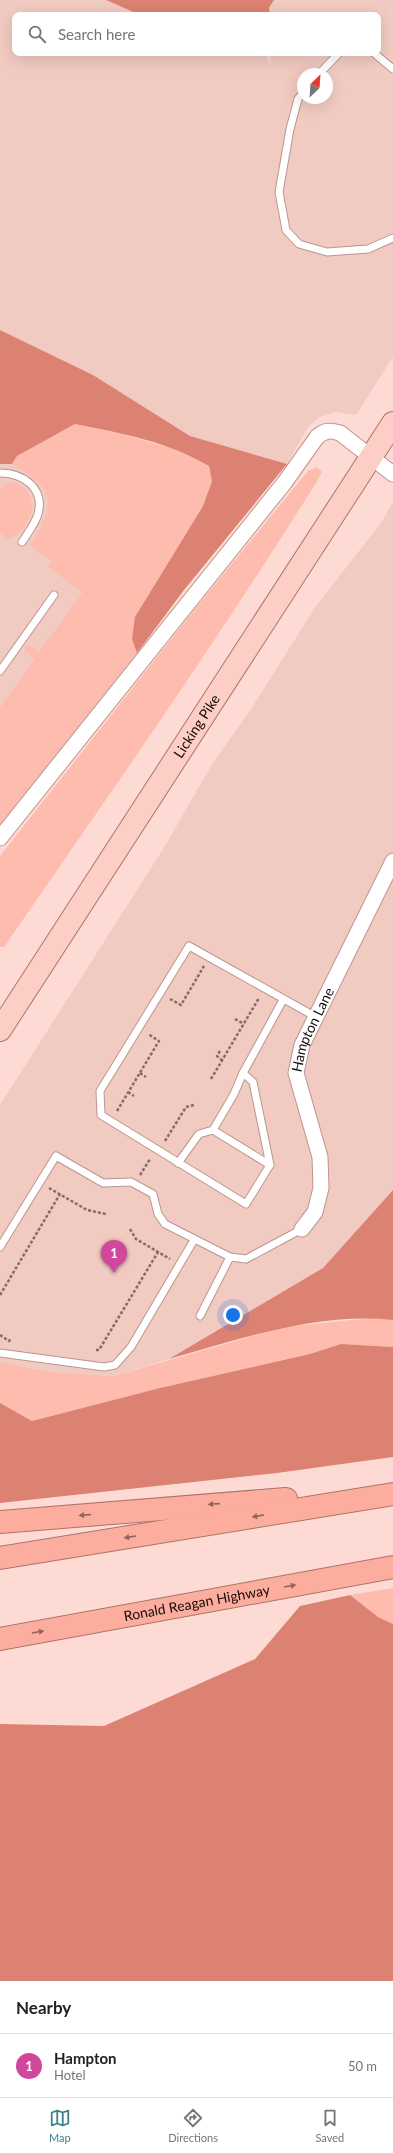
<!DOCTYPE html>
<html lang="en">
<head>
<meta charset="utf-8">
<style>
  body { margin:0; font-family:Lato,sans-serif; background:#f6f6f6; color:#202124 }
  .compass { position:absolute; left:297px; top:68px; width:36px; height:36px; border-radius:50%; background:#fff; box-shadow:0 4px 16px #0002; rotate:25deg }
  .you { position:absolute; left:233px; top:1315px; width:14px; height:14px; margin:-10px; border:3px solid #fff; border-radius:50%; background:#1a73e8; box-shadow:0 0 0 6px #1a73e833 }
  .badge { display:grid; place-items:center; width:26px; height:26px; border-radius:50%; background:#3d828f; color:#fff; font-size:13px; font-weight:700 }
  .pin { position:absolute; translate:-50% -33px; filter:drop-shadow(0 1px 2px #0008) }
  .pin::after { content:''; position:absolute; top:21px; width:14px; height:12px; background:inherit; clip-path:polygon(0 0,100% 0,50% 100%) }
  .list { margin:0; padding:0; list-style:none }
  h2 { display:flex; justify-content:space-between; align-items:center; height:52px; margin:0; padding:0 16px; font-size:17px }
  h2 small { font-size:13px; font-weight:400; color:#757577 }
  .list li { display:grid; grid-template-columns:26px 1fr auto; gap:12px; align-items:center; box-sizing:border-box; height:64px; padding:0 16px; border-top:1px solid #e0e0e0 }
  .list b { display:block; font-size:15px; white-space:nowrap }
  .list p { margin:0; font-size:13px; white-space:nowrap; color:#757577 }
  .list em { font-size:13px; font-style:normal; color:#757577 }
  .icon { flex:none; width:22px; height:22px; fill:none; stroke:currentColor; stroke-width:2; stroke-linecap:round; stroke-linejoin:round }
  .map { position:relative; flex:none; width:393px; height:1981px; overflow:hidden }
  .search { position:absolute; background:#fff; box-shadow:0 4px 16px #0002; left:12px; right:12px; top:12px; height:44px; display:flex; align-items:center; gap:10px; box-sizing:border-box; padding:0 14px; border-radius:8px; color:#757577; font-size:15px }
  .sheet { height:116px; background:#fff }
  nav { display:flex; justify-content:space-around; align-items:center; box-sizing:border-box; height:56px; border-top:1px solid #e0e0e0; background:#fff; font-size:11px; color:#757577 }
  nav a { display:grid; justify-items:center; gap:2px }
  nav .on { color:#3d828f }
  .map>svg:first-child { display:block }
</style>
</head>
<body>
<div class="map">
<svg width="393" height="1981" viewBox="0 0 393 1981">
  <rect width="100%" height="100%" fill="#fddbd4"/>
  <g fill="#f1cac1" fill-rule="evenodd">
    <path d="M 0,0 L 106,0 L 140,15 L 15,15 L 15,53 L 265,53 L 270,64 L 271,53 L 378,53 L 378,15 L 270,15 L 269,8 L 274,0 L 393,0 L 393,357 L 356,415 L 336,412 L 320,417 L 308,427 L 287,464 L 190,436 L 93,375 L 0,330 ZM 303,74 L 327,74 L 327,98 L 303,98 Z"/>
    <path d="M 46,440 L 137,653 L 0,825 L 0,464 L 12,464 Z"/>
    <path d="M 393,502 L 393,1190 L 323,1268 L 169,1359 L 114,1376 L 51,1372 L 0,1362 L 0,1105 L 165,846 L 211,766 L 251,709 L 316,606 L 381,523 Z"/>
  </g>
  <g fill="#febcaf">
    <path d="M 75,424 L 122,434 L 185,452 L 209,466 L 212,481 L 203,506 L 171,558 L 132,638 L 137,653 L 0,825 L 0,708 L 35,659 L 25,651 L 25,647 L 30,646 L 39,652 L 83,592 L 48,567 L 52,562 L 30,545 C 57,505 56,488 12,464 L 17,456 Z"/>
    <path d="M 317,467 L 322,472 L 316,483 C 217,641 110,794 4,947 L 0,947 L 0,856 L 198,605 L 308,471 Z"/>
    <path d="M 14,482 C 43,493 33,530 8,539 L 0,533 L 0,489 L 4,485 Z"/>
    <path d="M 371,1318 L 393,1320 L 393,1347 L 341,1344 L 310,1354 L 160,1388 L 32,1421 L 0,1403 L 0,1362 L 51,1372 L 114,1376 L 284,1327 Z"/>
    <path d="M 393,1588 L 393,1624 L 378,1617 L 350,1595 Z"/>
  </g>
  <g fill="#db8272">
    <path d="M 106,0 L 274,0 L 269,8 L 270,15 L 140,15 Z"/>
    <path d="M 0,330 L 93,375 L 190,436 L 287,464 L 184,590 L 137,653 L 132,639 L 135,617 L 203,506 L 212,481 L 209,466 C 169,442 121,433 75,424 L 17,456 L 12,464 L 0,464 Z"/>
    <path d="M 393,1190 L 393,1320 C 317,1312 241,1339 169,1359 L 323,1268 Z"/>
    <path d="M 341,1344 L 393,1347 L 393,1457 L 277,1473 L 0,1503 L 0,1403 L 32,1421 L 160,1388 L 310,1354 Z"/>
    <path d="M 350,1595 L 378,1617 L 393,1624 L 393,1981 L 0,1981 L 0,1724 L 104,1726 L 255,1659 L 300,1606 Z"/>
  </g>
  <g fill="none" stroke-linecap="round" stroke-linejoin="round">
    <g stroke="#bd958e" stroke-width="9">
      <g id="service">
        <path d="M 374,53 L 393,69"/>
        <path d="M 319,74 L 339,53"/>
        <path d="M 303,93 L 298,99 L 290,129 L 279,192 L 286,230 L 299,244 L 327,252 L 368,249 L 393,238"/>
        <path d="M 0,473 C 23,473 45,488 38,514 C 35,524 28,533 22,542"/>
        <path d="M 0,671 L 54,595"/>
        <path d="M 283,1000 L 243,1073 L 253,1082 L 270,1165 L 246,1204 L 101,1115 L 100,1091 L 189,946 L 316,1017"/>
        <path d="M 213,1130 L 270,1165"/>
        <path d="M 178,1163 L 199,1134 L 213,1130 L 234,1094 L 243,1073"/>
        <path d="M 0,1247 L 56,1156 L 103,1183 L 131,1182 L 153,1194 L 158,1214 L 165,1224 L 230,1257 L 246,1259 L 302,1229"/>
        <path d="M 200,1316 L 230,1257"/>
        <path d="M 0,1353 L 104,1367 L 115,1365 L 131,1347 L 194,1240"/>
      </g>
    </g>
    <g stroke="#bd958e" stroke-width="17">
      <g id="minor">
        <path d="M 0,838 L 285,482 L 317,437 C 325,430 330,430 340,433 L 393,474"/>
        <path id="s1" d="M 302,1229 L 315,1212 L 321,1188 L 320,1157 L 296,1073 L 302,1045 L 393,861"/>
      </g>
    </g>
    <g stroke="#ac7469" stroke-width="24">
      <g id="primary">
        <path id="s2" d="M 0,1030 L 393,423"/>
      </g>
    </g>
    <g stroke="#ac7469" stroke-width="24">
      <g id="motorway">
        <path d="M 0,1522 L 286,1499"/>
        <path d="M 0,1558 L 393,1494"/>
        <path id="s3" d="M 0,1639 L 393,1567"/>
      </g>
    </g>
    <g stroke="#846d69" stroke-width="2.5" stroke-dasharray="3 2" stroke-linecap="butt">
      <path d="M 170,999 L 181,1005 L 204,966"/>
      <path d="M 235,1019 L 244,1024"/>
      <path d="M 220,1051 L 217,1056 L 222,1060"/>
      <path d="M 140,1073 L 146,1077"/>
      <path d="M 211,1079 L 259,998"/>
      <path d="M 128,1092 L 134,1096"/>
      <path d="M 117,1111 L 159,1041 L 148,1034"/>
      <path d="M 165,1141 L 186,1107 L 194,1105"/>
      <path d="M 140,1175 L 150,1159"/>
      <path d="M 49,1188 L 87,1210 L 106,1214"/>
      <path d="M 130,1229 L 136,1239 L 170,1259"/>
      <path d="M 0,1295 L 60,1194"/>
      <path d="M 0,1335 L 9,1341 L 11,1338"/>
      <path d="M 96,1350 L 99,1350 L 158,1252"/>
    </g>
    <use href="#service" stroke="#fff" stroke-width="7"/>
    <use href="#minor" stroke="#fff" stroke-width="15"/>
    <use href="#primary" stroke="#fdcec5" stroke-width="22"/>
    <use href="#motorway" stroke="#fcad9e" stroke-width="22"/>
  </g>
  <defs><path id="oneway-solid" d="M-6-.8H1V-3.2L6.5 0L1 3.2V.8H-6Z"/></defs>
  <g fill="#94635a">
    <use href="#oneway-solid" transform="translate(214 1504) rotate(176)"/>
    <use href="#oneway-solid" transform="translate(85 1515) rotate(175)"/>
    <use href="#oneway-solid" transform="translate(258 1516) rotate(171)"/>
    <use href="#oneway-solid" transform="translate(130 1537) rotate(171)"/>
    <use href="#oneway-solid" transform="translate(290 1586) rotate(-10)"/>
    <use href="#oneway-solid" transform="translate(38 1632) rotate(-10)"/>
  </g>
  <g text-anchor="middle" stroke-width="3.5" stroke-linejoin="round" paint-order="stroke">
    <g font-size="14" fill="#160907" stroke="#fff">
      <text dy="5" stroke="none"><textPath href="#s2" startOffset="362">Licking Pike</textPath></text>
      <text dy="5" stroke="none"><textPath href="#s1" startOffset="211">Hampton Lane</textPath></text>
      <text dy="5" stroke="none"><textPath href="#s3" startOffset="200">Ronald Reagan Highway</textPath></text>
    </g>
  </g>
</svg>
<svg class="compass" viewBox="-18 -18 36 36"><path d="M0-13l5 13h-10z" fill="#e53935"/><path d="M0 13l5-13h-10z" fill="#757577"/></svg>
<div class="you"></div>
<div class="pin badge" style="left:114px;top:1273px;background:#d1479c">1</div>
<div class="search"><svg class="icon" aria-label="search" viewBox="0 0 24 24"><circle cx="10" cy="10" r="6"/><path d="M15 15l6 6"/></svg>Search here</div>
</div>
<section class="sheet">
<h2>Nearby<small></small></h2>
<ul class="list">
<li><span class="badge" style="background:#d1479c">1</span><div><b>Hampton</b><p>Hotel</p></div><em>50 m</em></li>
</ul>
</section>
<nav>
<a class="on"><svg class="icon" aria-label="map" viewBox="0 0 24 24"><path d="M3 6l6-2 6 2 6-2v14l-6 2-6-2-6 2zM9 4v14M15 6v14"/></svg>Map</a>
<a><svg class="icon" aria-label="directions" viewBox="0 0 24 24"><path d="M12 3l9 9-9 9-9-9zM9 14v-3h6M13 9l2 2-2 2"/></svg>Directions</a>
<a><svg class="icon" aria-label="saved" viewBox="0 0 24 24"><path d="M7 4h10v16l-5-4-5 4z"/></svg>Saved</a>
</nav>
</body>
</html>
